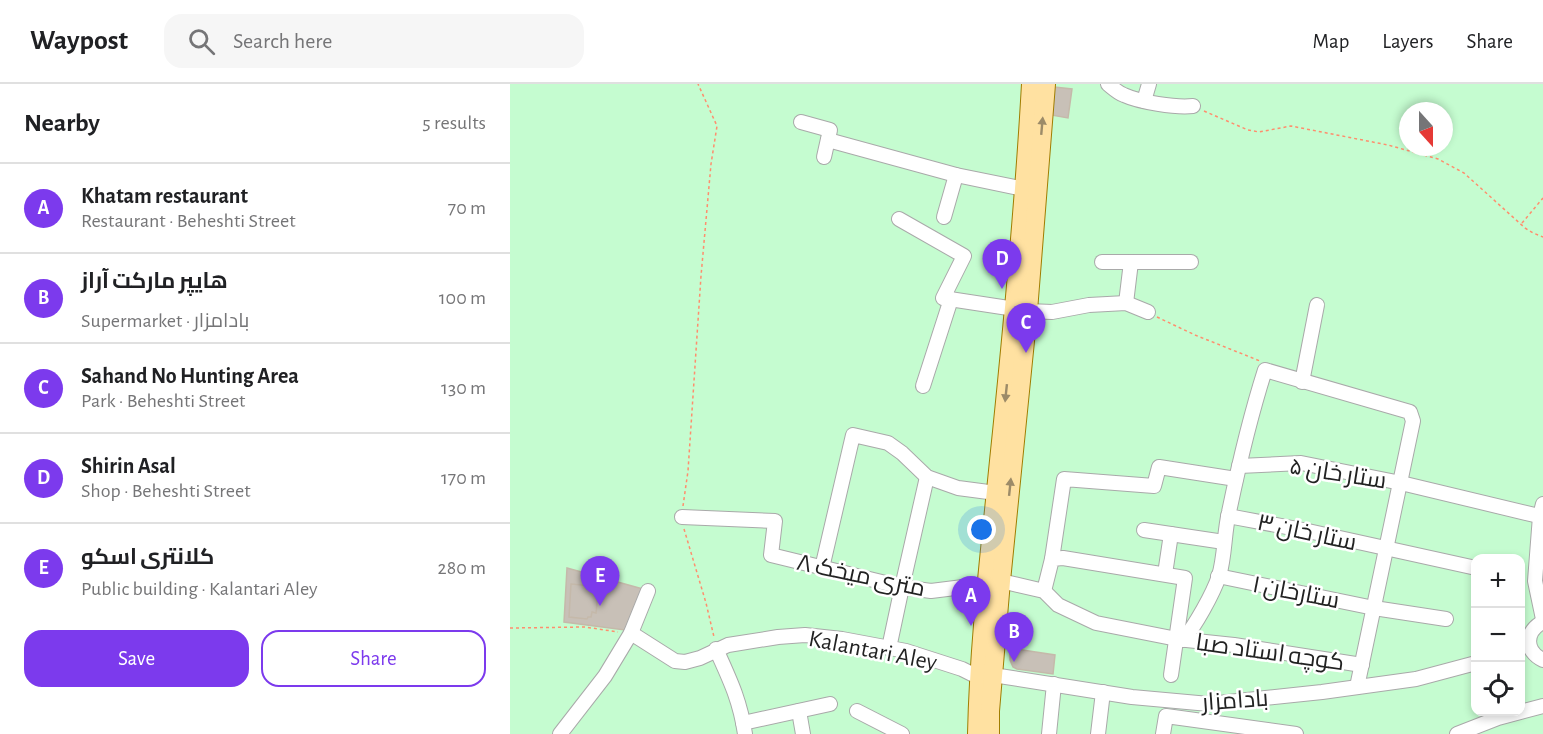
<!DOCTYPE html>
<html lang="en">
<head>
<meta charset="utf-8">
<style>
  body { margin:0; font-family:"Alegreya Sans",Cairo,sans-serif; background:#f6f6f6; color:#202124 }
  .controls { position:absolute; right:18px; bottom:18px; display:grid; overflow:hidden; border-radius:12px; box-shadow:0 3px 9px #0003 }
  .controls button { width:54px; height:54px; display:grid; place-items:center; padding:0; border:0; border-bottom:2px solid #e0e0e0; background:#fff; color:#202124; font:30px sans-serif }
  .compass { position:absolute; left:889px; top:18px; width:54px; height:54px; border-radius:50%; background:#fff; box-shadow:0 3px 9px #0003; rotate:159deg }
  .you { position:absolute; left:472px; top:446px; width:21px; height:21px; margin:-15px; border:4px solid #fff; border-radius:50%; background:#1a73e8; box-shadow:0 0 0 9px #1a73e833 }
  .badge { display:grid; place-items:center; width:39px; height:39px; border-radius:50%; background:#7c3aed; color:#fff; font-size:20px; font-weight:700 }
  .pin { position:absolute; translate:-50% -50px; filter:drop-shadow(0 2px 3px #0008) }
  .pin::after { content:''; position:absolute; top:32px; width:21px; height:18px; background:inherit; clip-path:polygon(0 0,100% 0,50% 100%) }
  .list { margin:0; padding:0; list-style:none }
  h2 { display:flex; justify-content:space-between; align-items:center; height:78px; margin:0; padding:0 24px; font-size:26px }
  h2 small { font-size:20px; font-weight:400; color:#757577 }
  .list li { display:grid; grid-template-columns:39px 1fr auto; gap:18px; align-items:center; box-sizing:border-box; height:90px; padding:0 24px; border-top:2px solid #e0e0e0 }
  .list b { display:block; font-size:22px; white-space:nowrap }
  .list p { margin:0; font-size:20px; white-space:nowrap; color:#757577 }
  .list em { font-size:20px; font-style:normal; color:#757577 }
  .actions { display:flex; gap:12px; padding:18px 24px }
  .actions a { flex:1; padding:14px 0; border:2px solid #7c3aed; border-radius:18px; text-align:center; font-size:21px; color:#7c3aed }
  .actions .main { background:#7c3aed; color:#fff }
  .icon { flex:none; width:33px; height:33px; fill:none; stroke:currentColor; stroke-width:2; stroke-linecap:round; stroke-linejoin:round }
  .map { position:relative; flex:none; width:1033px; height:650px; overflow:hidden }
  header { display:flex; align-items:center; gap:36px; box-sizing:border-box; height:84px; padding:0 30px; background:#fff; border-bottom:2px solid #e0e0e0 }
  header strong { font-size:28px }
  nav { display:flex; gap:33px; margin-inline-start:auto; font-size:21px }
  .search { width:420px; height:54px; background:#f6f6f6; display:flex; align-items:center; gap:15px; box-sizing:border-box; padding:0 21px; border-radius:18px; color:#757577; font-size:22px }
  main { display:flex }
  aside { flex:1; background:#fff }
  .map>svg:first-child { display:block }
</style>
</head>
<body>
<header>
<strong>Waypost</strong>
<div class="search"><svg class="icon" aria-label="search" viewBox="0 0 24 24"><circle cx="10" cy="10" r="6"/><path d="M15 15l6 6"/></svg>Search here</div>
<nav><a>Map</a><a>Layers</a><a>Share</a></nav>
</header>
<main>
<aside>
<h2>Nearby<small>5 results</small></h2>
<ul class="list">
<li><span class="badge">A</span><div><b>Khatam restaurant</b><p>Restaurant · Beheshti Street</p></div><em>70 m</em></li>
<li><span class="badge">B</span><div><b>هایپر مارکت آراز</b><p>Supermarket · بادامزار</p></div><em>100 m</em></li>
<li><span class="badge">C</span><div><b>Sahand No Hunting Area</b><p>Park · Beheshti Street</p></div><em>130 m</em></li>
<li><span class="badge">D</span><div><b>Shirin Asal</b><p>Shop · Beheshti Street</p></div><em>170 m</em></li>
<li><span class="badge">E</span><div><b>کلانتری اسکو</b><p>Public building · Kalantari Aley</p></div><em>280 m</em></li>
</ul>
<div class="actions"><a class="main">Save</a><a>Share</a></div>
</aside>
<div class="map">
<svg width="1033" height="650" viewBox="0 0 1033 650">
  <rect width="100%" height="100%" fill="#f2f0e8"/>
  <path fill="#c5fcd0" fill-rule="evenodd" d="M 0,0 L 1033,0 L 1033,650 L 0,650 ZM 898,27 L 934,27 L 934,63 L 898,63 ZM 966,474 L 1011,474 L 1011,628 L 966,628 Z"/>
  <g fill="#c8c0b7" stroke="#c5b9aa" stroke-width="1.5">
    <path d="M 544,3 L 562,5 L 558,34 L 541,31 Z"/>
    <path d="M 57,484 L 133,505 L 115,546 L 54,538 Z"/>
    <path d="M 61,500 L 82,502 L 82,508 L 88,509 L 86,529 L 82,528 L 81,533 L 78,533 L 77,535 L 59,533 Z"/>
    <path d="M 500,564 L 545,571 L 543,590 L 507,585 L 503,583 L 500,576 Z"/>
  </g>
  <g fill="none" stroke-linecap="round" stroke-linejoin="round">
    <g stroke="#a9a9a9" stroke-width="16">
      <g id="minor">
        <path d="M 598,0 C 603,4 608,9 614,11 C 629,18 666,24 683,22"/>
        <path d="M 634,17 L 639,0"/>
        <path d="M 291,38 L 320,46 L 314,73"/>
        <path d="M 318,56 L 446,91 L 514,105"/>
        <path d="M 434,133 L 446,91"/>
        <path d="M 389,135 L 454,172 L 433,214 L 505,225"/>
        <path d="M 592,178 L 681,178"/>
        <path d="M 616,219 L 621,178"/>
        <path d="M 518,227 L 542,228 L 579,221 L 616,219 L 638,228"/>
        <path d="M 792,298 L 807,221"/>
        <path d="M 413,302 L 441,215"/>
        <path d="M 729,382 L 791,379 L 891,399 L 1033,433"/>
        <path d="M 1033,420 L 1030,432 L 1025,497 L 1033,535"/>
        <path d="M 718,432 L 798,447 L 966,484"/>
        <path d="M 172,433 L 265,437 L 261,471 L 392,503 L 421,507 L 477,500"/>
        <path d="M 634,446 L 714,458"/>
        <path d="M 542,475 L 554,395 L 644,402 L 649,383 L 726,395"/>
        <path d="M 312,484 L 343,351 L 378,359 L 392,369 L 417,393 L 448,404 L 486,409"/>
        <path d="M 655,490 L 661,450"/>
        <path d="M 708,492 L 864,524 L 936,535"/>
        <path d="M 491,497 L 534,507 L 548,521 L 586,539 L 667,555 L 724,561 L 852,581"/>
        <path d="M 534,507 L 542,475 L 553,474 L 675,494 L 661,591"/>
        <path d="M 1033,538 C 1015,547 1014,567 1033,576"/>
        <path d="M 121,549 L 165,577 L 175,578 L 190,574 L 218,561 L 268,553 L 295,551 L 332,555 L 396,567 L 452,585 L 470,594"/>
        <path d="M 673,556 C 685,542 703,510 709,492 C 715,472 714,449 719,428 C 729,380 740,333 755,286 L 900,328 L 903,337 L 847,603"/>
        <path d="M 379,564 L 392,503 L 417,393"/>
        <path d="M 206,565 C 220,596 230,616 235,650"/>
        <path d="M 483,591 L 622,613 L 699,620 L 812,608 L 906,595 L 966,579"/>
        <path d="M 289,627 L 293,650"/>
        <path d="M 347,627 L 392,650"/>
        <path d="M 233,639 L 320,620"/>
        <path d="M 50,650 L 95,592 L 121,549 L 138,507"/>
        <path d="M 539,650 L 544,600"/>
        <path d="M 588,650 L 593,608"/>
        <path d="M 653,650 L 656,632 L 786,650"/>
        <path d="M 947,650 L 988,634 L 1033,622"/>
      </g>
    </g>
    <g stroke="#a07d00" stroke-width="20">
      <g id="major">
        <path d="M 467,650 C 469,559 480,468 489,377 C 502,252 514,126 521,0"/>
        <path d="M 480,650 L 480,627 L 491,497 L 518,227 L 536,0"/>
      </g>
    </g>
    <g stroke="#ff8d6d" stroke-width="1.5" stroke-dasharray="3 3" stroke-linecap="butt">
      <path d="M 694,27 L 738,46 L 749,48 L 781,42 L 878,61 L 928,75 L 954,89 L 1015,144 L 1023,149 L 1033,153"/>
      <path d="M 1012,139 L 1033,114"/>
      <path d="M 647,233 L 685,251 L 750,277"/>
      <path d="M 173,422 L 178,387 L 191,192 L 201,80 L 207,42 L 188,0"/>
      <path d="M 174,445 L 196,519 L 204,553"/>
      <path d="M 0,544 L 75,543 L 108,548"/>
    </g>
    <use href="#minor" stroke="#fff" stroke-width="14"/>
    <use href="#major" stroke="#ffe1a1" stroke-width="18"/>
  </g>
  <defs><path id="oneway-solid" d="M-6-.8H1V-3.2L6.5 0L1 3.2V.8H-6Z" transform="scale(1.5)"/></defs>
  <g fill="#9c8b68">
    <use href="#oneway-solid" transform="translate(532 42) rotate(-85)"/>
    <use href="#oneway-solid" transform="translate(496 309) rotate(96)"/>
    <use href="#oneway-solid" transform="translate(500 403) rotate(-84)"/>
  </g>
  <g text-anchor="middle" stroke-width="5" stroke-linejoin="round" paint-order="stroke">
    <g font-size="24" fill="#222" stroke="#fff">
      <text transform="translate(828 389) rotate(9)" y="8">ستار خان ۵</text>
      <text transform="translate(797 448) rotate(12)" y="8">ستار خان ۳</text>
      <text transform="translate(351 491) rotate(12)" y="8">۸ متری میخک</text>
      <text transform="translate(786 508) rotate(11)" y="8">ستارخان ۱</text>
      <text transform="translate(363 566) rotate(11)" y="8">Kalantari Aley</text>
      <text transform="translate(760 568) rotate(8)" y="8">کوچه استاد صبا</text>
      <text transform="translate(725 616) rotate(-4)" y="8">بادامزار</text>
    </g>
  </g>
</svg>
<div class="controls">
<button>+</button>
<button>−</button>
<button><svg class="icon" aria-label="locate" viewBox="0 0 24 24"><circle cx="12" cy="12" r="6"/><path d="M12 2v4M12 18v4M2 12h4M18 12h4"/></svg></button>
</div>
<svg class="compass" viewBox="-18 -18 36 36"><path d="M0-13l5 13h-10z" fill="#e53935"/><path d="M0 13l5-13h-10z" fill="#757577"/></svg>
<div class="you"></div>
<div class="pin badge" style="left:461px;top:542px">A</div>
<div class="pin badge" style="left:504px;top:578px">B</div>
<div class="pin badge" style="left:516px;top:269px">C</div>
<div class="pin badge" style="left:492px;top:205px">D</div>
<div class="pin badge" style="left:90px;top:522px">E</div>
</div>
</main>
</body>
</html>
